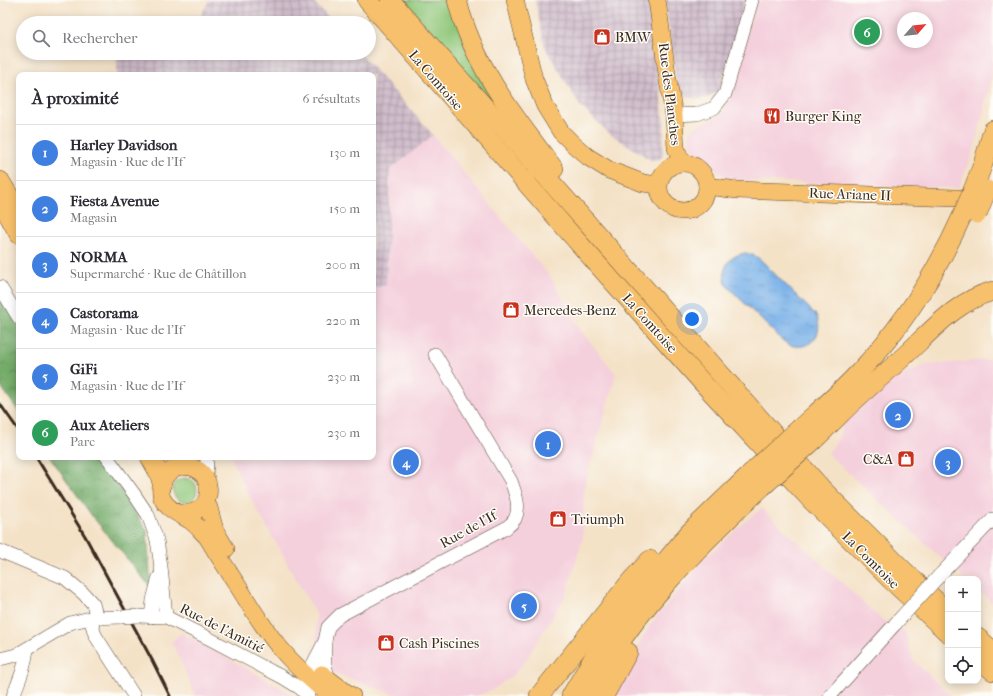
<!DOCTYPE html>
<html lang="fr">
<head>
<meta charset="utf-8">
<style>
  body { margin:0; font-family:"IM FELL French Canon",serif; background:#f7f7f7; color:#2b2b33 }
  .controls { position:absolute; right:12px; bottom:12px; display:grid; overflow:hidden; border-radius:8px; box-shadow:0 2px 10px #0003 }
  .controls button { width:36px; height:36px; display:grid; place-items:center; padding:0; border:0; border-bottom:1px solid #e1e1e2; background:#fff; color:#2b2b33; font:20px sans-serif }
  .compass { position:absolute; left:897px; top:12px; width:36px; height:36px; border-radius:50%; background:#fff; box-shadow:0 2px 10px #0003; rotate:62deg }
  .you { position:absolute; left:692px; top:319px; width:14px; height:14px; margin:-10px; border:3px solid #fff; border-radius:50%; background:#1a73e8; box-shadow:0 0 0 6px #1a73e833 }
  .badge { display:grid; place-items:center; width:26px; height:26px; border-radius:50%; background:#c8321e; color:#fff; font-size:13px; font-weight:700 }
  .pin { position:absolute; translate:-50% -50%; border:2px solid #fff; box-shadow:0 1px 4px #0006 }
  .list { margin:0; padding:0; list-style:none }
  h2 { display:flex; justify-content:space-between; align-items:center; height:52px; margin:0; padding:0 16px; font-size:17px }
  h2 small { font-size:13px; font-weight:400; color:#7c7c81 }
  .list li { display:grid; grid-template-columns:26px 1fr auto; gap:12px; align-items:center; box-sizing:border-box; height:56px; padding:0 16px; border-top:1px solid #e1e1e2 }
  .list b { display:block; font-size:15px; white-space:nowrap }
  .list p { margin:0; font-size:13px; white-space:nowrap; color:#7c7c81 }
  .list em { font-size:13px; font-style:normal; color:#7c7c81 }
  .icon { flex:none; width:22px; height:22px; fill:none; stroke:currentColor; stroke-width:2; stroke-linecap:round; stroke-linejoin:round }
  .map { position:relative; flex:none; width:993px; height:696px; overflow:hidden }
  .search { position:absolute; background:#fff; box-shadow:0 2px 10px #0003; left:16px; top:16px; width:360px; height:44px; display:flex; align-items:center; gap:10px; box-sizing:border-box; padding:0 14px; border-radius:22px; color:#7c7c81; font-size:15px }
  .panel { position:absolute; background:#fff; box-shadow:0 2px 10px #0003; left:16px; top:72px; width:360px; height:388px; border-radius:8px }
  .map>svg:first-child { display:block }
</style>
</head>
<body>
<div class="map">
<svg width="993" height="696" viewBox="0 0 993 696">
  <defs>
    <pattern id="industrial-grid" width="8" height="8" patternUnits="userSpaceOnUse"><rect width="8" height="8" fill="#d0bdcc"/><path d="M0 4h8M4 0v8" fill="none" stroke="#aa9aa5"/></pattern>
    <pattern id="forest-crowns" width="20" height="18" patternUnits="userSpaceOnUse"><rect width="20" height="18" fill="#73ab69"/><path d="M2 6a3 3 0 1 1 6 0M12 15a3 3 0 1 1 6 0" fill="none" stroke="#608b56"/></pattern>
    <pattern id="water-ripples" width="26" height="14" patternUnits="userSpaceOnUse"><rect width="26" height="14" fill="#78b0e8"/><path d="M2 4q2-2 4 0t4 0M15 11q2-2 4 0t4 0" fill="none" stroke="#648fbb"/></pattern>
  </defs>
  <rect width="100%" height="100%" fill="#fdfcf7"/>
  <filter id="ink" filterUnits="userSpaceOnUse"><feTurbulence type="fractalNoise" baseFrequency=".025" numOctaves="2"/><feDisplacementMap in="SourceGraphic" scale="8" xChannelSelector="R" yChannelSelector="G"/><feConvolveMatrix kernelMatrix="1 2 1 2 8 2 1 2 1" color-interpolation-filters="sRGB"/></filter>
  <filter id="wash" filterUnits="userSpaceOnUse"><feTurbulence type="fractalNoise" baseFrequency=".012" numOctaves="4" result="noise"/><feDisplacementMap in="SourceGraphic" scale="16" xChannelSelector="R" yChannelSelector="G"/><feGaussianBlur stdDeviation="0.9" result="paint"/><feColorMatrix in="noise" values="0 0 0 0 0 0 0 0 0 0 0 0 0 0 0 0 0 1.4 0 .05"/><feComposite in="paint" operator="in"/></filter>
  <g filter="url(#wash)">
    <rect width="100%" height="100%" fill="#f4e2c7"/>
    <g fill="#f4cfdc" fill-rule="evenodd">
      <path d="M 757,0 L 988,0 L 993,3 L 993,57 L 991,80 L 975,146 L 959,188 L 735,180 L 729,179 L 715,170 L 695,154 L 691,148 L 689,144 L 689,137 L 690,133 L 695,127 L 718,117 L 724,111 L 727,103 L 737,67 ZM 903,18 L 927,18 L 927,42 L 903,42 Z"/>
      <path d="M 433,135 L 551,278 L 582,332 L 616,374 L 584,487 L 583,538 L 565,597 L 524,663 L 511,677 L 490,691 L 476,696 L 406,696 L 387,692 L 332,672 L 316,643 L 316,614 L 247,492 L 231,457 L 373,457 L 373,288 L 386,285 L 390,170 Z"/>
      <path d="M 993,359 L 993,603 L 978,590 L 978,579 L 965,579 L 943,560 L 828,454 L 838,439 L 844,421 L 885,385 L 906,373 L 927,365 Z"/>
      <path d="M 761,508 L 881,619 L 905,631 L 913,660 L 951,696 L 609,696 L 650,625 L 705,558 Z"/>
      <path d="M 181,633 L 203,644 L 290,693 L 293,696 L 195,696 L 181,661 L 171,642 Z"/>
    </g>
    <g fill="url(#industrial-grid)">
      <path d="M 209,0 L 312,0 L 333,23 L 197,23 Z"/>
      <path d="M 535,0 L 650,0 L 664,123 L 663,155 L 660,159 L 651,160 L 610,134 L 580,106 L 545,47 Z"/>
      <path d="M 665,0 L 745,0 L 720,89 L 710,97 L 699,99 L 688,97 L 680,90 L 677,85 Z"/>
      <path d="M 117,53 L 360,53 L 433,135 L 390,170 L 386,285 L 373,288 L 373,75 L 117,75 Z"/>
    </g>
    <g fill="#8fc679" stroke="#65784c">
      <path d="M 403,0 L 452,0 L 492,98 L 490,100 Z"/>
      <circle cx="185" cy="490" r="12"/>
    </g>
    <g fill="url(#forest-crowns)" stroke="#576a44">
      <path d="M 0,295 L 19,326 L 19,412 L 0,385 Z"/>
      <path d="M 50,457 L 101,457 L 147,531 L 151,588 L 92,516 Z"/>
    </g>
    <path fill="url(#water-ripples)" stroke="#5a6d83" d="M 745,253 C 751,254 755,256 760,259 L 816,315 C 827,338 803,356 783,341 L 727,286 C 720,270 727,256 745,253 Z"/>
  </g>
  <g filter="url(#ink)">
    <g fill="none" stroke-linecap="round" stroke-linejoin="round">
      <g stroke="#574637" stroke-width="14">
        <g id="minor">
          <path d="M 674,115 L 697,114 L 714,108 L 725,94 L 752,0"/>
          <path d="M 0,287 L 19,318"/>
          <path d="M 107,457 L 134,494 L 148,515 L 157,540 L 161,567 L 166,617"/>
          <path d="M 206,479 L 207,457"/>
          <path d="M 0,551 L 65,578 L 83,593 L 93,604 L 97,618"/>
          <path d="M 939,576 L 993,519"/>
          <path d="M 138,616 L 166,617 L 210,639 L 282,677 L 300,688 L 308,696"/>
          <path d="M 151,617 L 153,600 L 159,577"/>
          <path d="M 90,618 L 95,635 L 134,696"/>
          <path d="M 325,641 L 328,627 L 340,615 L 506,528 C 509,526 513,522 515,519 C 521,506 515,493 511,481 L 435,354"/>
          <path d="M 0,659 L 16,655 L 70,623 L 90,618 L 121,617"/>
          <path d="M 320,685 L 317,681 L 312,666 L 325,641 C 325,658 323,665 330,681"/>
          <path d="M 13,696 C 20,678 25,668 27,649"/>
          <path d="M 830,696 L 896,623"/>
        </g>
      </g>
      <g stroke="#574637" stroke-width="18">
        <g id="major">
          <path d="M 515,0 L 534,79 L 545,106 L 561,132 L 574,145 L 588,157 L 609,170 L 643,183 L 658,185"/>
          <path d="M 657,0 L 668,81 L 674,115 L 676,148 L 682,163"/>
          <circle cx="683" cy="187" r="24"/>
          <path d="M 707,186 L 737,190 L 983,199"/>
          <path d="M 206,502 L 209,508 L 215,530 L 226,549"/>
          <path d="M 178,513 C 183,514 188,514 193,512 C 215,505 213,472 191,467 C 173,462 156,480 162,498 C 167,510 182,515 192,522 C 197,526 202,532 207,537 C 211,543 214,549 218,555 C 224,564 230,574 236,583 C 250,605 263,628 280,648 C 295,666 313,682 331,696"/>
          <path d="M 322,674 L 347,693 L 352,696"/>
        </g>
      </g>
      <g stroke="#574637" stroke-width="20">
        <g id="highway">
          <path d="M 367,0 L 576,240 L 701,381 L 811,500 L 890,579 L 948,633"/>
          <path d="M 390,0 L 823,490 L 901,568 L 948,612"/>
          <path d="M 457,0 C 473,65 514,117 554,169"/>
          <path d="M 0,181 L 17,209"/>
          <path d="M 973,190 L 983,164 L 993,130"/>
          <path d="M 0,200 L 19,234"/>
          <path d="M 801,427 C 822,408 844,389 863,368 C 905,323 938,270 963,214"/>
          <path d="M 814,440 C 828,427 841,413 855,400 C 870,386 886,373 901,359 C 929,334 955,301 993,291"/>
          <path d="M 150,457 L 159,473 L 162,483"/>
          <path d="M 180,457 L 185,466"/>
          <path d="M 978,638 L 993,651"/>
          <path d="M 978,659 L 993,671"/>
          <path d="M 539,696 L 630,582 L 650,560"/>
          <path d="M 571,696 L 601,645 L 620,617 L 645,586 L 689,533 L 751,473"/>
          <path d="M 586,696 C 631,615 695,549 762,487"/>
          <path d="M 604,696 L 628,652"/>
        </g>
      </g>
      <use href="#minor" stroke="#fff" stroke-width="13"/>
      <use href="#major" stroke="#f7c06c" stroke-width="17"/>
      <use href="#highway" stroke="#f7c06c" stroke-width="19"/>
      <g stroke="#3b2a1e" stroke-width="3">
        <path d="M 0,404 L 19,431"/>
        <path d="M 36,457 L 85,536 L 152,660 L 170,696"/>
      </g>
      <g stroke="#574637" stroke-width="14" stroke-linecap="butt">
        <g id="minor-bridge">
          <path d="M 121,617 L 138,616"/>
          <path d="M 896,623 L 939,576"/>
        </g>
      </g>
      <g stroke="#574637" stroke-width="20" stroke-linecap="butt">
        <g id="highway-bridge">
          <path d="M 963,214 L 973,190"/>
          <path d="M 977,214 L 987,190"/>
          <path d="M 751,473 L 801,427"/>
          <path d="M 762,487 L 814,440"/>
        </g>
      </g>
      <use href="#minor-bridge" stroke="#fff" stroke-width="13"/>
      <use href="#highway-bridge" stroke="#f7c06c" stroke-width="19"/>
    </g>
  </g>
  <defs>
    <g id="shop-square" transform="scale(0.9)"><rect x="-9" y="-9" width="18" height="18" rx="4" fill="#c8321e" stroke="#fdfcf7"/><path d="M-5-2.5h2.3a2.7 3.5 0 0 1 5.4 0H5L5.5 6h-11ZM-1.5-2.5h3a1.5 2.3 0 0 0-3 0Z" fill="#fff"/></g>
    <g id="restaurant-square" transform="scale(0.9)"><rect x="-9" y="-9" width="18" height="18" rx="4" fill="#c8321e" stroke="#fdfcf7"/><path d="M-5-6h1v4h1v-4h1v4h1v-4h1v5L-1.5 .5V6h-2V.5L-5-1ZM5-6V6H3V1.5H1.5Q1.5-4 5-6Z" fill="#fff"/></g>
  </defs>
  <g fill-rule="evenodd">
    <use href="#shop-square" x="602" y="37"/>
    <use href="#restaurant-square" x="772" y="116"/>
    <use href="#shop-square" x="511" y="310"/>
    <use href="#shop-square" x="906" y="459"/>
    <use href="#shop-square" x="558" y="519"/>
    <use href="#shop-square" x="386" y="643"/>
  </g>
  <g text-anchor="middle" stroke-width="3" stroke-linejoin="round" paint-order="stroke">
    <g font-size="14" fill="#3b2a1e" stroke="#fdfcf7" text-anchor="start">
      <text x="615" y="42">BMW</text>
      <text x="785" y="121">Burger King</text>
      <text x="524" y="315">Mercedes-Benz</text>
      <text x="893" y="464" text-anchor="end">C&amp;A</text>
      <text x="571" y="524">Triumph</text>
      <text x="399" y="648">Cash Piscines</text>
    </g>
    <g font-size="14" fill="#3b2a1e" stroke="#fdfcf7">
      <text transform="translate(436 80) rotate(49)" y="5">La Comtoise</text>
      <text transform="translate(670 94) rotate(83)" y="5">Rue des Planches</text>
      <text transform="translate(850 194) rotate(2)" y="5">Rue Ariane II</text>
      <text transform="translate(650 323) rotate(48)" y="5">La Comtoise</text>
      <text transform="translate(468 529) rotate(-29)" y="5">Rue de l'If</text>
      <text transform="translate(871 560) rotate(45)" y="5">La Comtoise</text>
      <text transform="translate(222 628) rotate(27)" y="5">Rue de l'Amitié</text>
    </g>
  </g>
</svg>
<div class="controls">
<button>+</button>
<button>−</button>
<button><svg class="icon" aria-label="locate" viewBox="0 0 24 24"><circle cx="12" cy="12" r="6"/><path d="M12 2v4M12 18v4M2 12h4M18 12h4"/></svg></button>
</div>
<svg class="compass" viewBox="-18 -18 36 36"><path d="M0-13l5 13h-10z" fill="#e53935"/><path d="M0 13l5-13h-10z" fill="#7c7c81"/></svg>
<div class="you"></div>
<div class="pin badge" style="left:548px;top:444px;background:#3f7fe0">1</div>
<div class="pin badge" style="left:898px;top:415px;background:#3f7fe0">2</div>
<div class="pin badge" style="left:948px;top:462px;background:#3f7fe0">3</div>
<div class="pin badge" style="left:406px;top:462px;background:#3f7fe0">4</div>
<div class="pin badge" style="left:524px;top:606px;background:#3f7fe0">5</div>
<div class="pin badge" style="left:867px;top:32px;background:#2e9e5b">6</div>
<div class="search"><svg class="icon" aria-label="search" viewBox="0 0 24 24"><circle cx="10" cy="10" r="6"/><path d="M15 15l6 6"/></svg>Rechercher</div>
<section class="panel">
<h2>À proximité<small>6 résultats</small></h2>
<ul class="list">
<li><span class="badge" style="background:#3f7fe0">1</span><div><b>Harley Davidson</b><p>Magasin · Rue de l'If</p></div><em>130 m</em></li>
<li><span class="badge" style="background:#3f7fe0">2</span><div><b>Fiesta Avenue</b><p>Magasin</p></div><em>150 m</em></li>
<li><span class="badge" style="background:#3f7fe0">3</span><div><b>NORMA</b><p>Supermarché · Rue de Châtillon</p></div><em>200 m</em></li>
<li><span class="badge" style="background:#3f7fe0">4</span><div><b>Castorama</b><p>Magasin · Rue de l'If</p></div><em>220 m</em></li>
<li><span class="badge" style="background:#3f7fe0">5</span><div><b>GiFi</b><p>Magasin · Rue de l'If</p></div><em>230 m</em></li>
<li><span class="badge" style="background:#2e9e5b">6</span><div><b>Aux Ateliers</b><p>Parc</p></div><em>230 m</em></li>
</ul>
</section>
</div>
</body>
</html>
